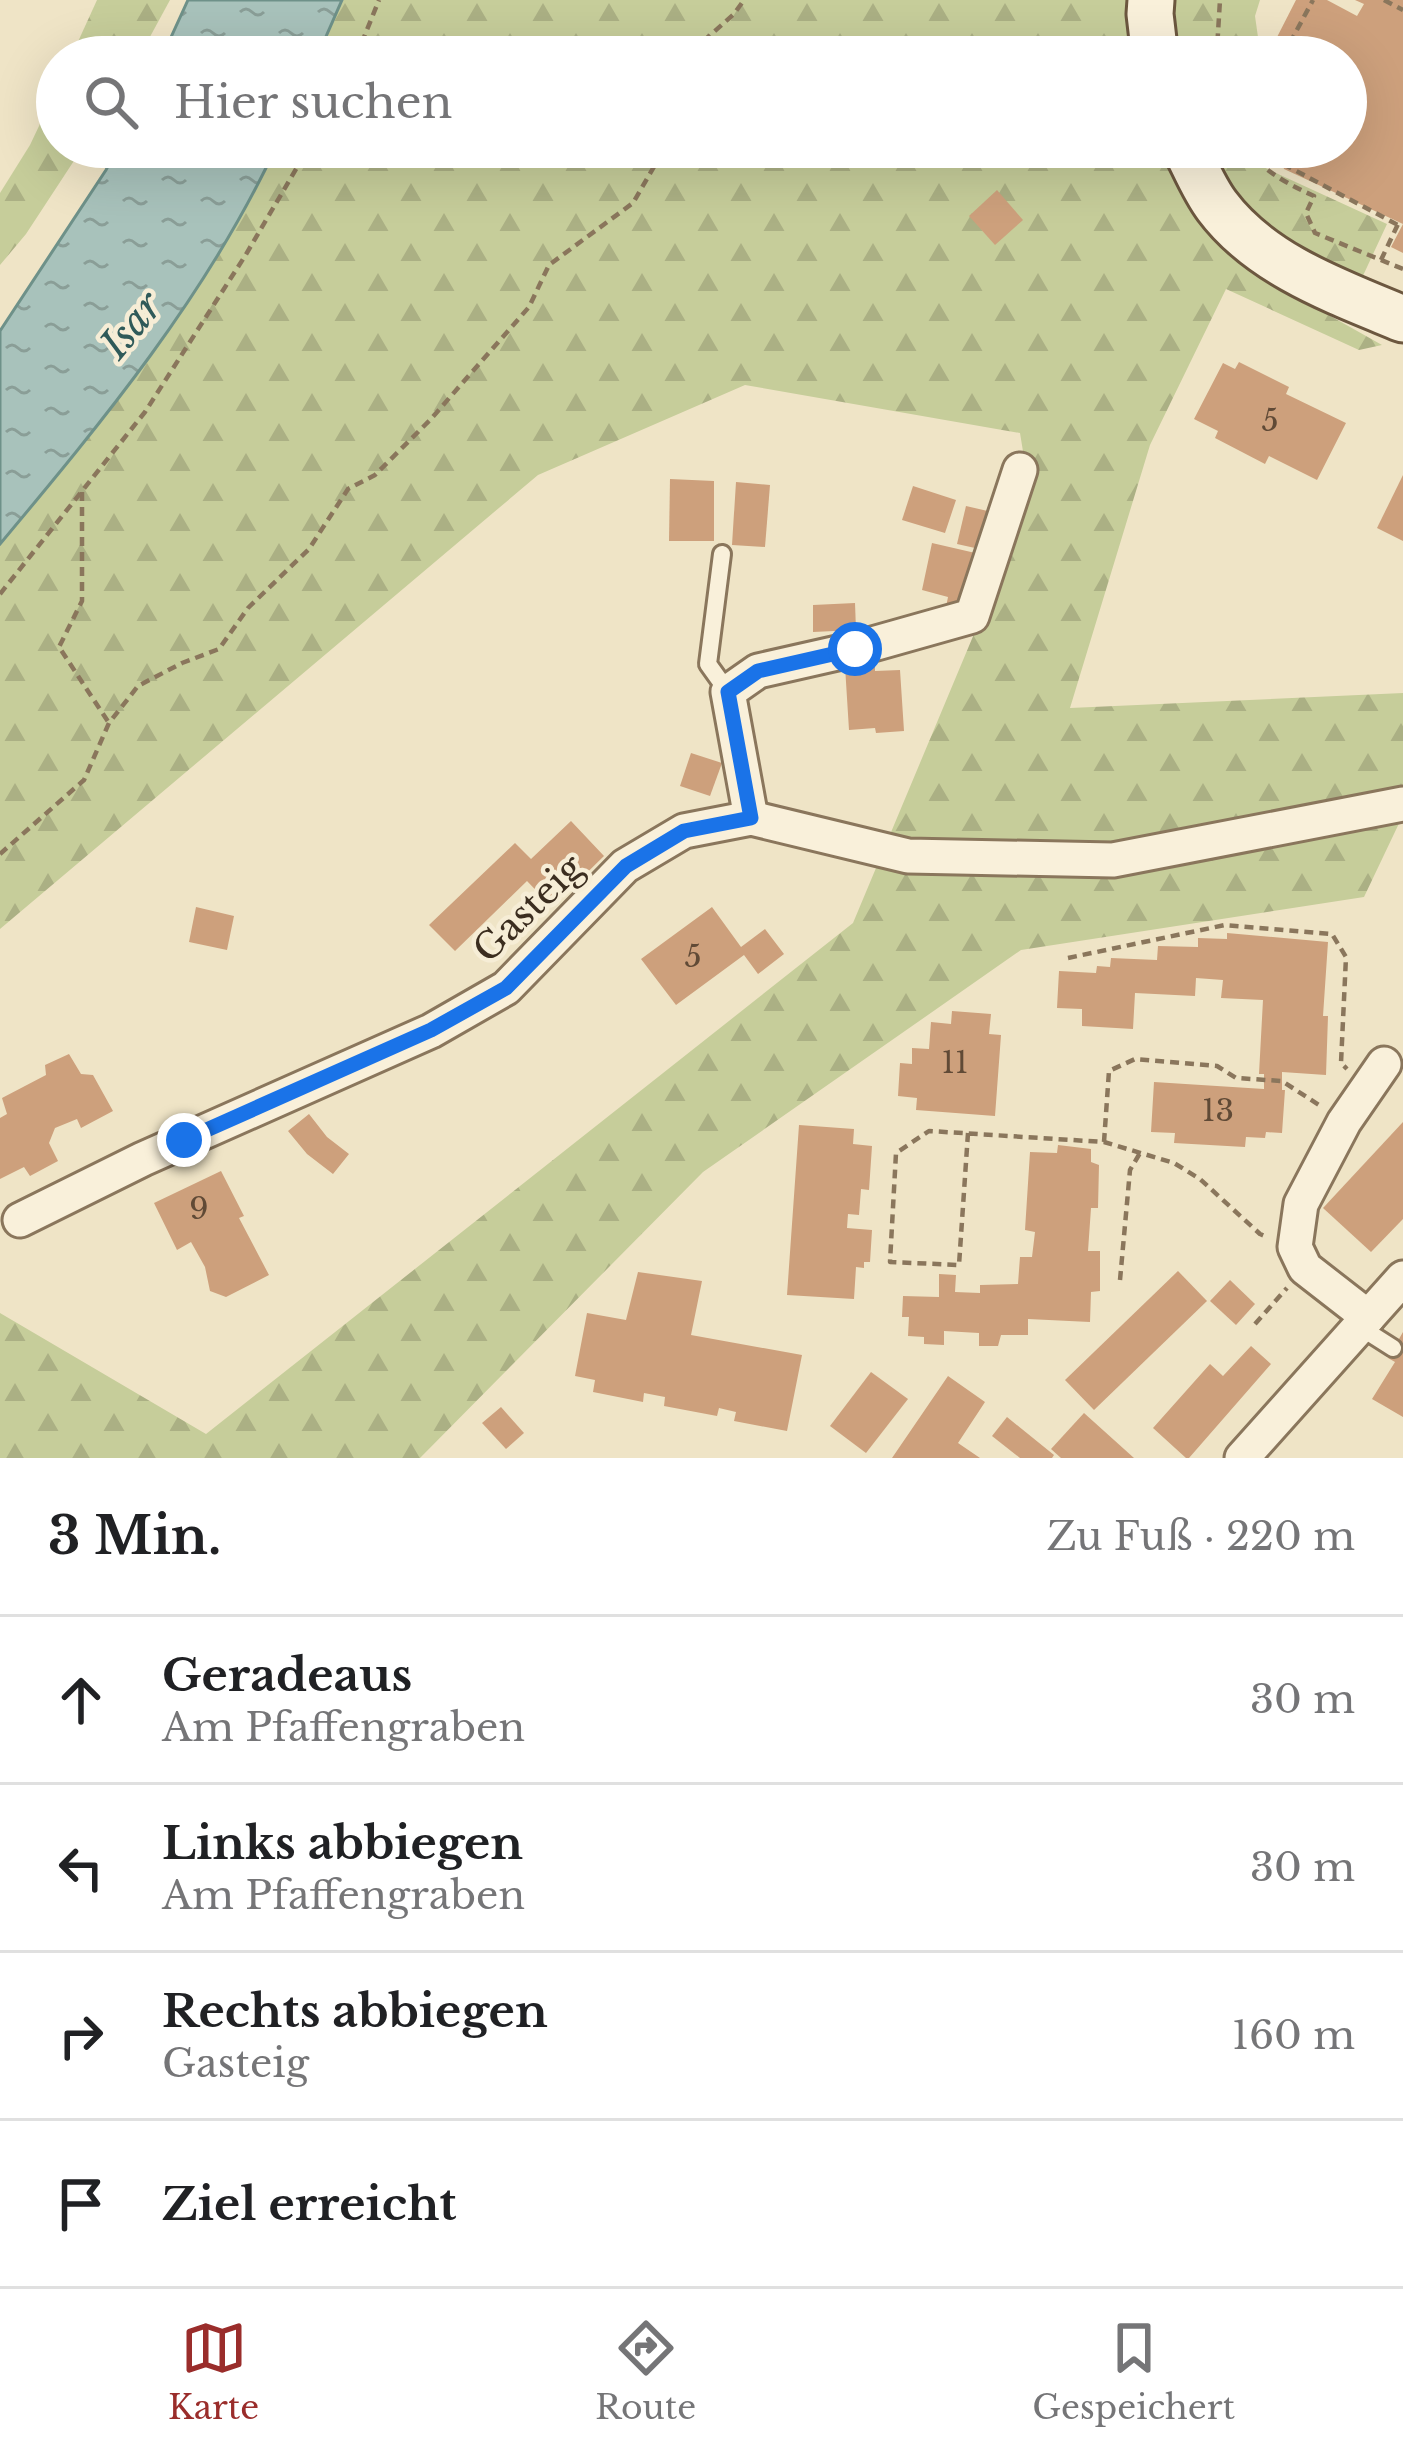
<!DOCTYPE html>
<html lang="de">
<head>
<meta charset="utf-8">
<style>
  body { margin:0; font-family:"Libre Baskerville",serif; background:#f2f2f2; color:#202124 }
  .stop { position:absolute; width:36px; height:36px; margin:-27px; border:9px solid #1a73e8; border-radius:50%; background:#fff }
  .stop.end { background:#1a73e8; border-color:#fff; box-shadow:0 3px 12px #0008 }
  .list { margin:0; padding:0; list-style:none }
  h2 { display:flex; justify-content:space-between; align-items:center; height:156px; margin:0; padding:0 48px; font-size:51px }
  h2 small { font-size:39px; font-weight:400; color:#757577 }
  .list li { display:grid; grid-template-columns:78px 1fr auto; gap:36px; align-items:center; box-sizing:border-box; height:168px; padding:0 48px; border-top:3px solid #e0e0e0 }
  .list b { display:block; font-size:45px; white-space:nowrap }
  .list p { margin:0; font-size:39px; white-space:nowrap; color:#757577 }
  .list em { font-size:39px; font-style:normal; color:#757577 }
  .icon { flex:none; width:66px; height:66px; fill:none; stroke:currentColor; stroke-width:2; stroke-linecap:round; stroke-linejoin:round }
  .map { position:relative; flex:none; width:1403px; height:1458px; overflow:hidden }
  .search { position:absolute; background:#fff; box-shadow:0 12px 48px #0002; left:36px; right:36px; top:36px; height:132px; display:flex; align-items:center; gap:30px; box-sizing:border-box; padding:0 42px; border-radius:66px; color:#757577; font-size:45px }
  .sheet { height:828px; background:#fff }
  nav { display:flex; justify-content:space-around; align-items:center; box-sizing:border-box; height:168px; border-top:3px solid #e0e0e0; background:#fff; font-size:33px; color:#757577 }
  nav a { display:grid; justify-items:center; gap:6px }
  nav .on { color:#9a2d2b }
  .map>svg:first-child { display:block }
</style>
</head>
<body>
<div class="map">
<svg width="1403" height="1458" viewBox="0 0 1403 1458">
  <defs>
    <pattern id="forest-firs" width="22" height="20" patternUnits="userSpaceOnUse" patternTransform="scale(3)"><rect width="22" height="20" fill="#c6cd9a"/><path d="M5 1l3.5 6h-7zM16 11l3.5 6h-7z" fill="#abb084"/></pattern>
    <pattern id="water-ripples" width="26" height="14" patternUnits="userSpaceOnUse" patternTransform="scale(3)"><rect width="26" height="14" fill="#a8c2bb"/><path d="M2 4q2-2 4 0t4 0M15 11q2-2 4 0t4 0" fill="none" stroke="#8a9e97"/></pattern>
  </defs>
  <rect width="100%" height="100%" fill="#efe4c6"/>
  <g fill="url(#forest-firs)">
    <path d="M 97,0 L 170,0 L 139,57 L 71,57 Z"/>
    <path d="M 342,0 L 1138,0 L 1142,57 L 317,57 Z"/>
    <path d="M 1164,0 L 1260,0 L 1255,16 L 1258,37 L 1234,49 L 1225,57 L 1168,57 Z"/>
    <path d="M 57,88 L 57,147 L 83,147 L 26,234 L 0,265 L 0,193 L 30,145 Z"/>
    <path d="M 276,147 L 1168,147 L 1191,191 L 1254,273 L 1382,345 L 1359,350 L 1226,289 L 1150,445 L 1070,708 L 1403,693 L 1403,815 L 1364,897 L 1021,950 L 703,1172 L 420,1458 L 0,1458 L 0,1313 L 206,1434 L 853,923 L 979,622 L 1027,476 L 1020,433 L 745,385 L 538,475 L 0,929 L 0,544 C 103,421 208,294 276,147 Z"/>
    <path d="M 1198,147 L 1243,147 L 1248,160 L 1387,224 L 1361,280 L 1318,261 L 1257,222 Z"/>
  </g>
  <g fill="url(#water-ripples)" stroke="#6e9189" stroke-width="3">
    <path d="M 188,0 L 342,0 L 317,57 L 162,57 Z"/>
    <path d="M 118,147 L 276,147 C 208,294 103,421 0,544 L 0,331 L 106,170 Z"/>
  </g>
  <g fill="#cda07c">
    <path d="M 1296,0 L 1327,0 L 1357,16 L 1364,4 L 1355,0 L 1403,0 L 1403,253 L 1391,247 L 1403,224 L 1284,169 L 1278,147 L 1346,147 L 1346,57 L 1235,57 L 1274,43 Z"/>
    <path d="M 997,190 L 1023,220 L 995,245 L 969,216 Z"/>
    <path d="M 1239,362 L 1289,387 L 1286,394 L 1346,423 L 1317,480 L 1269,456 L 1265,464 L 1215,438 L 1218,431 L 1194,419 L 1223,363 L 1235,369 Z"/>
    <path d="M 1403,475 L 1403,541 L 1377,528 Z"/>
    <path d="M 670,479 L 714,481 L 714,541 L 669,541 Z"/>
    <path d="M 736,482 L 770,485 L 765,547 L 732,545 Z"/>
    <path d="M 913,486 L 956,500 L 945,533 L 902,520 Z"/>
    <path d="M 966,506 L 992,512 L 984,550 L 957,544 Z"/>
    <path d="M 932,543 L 984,555 L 970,610 L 946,607 L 948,597 L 922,590 Z"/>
    <path d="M 855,603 L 856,630 L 813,632 L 813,605 Z"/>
    <path d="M 875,665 L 875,671 L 900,670 L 904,731 L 876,733 L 875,728 L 849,730 L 845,666 Z"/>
    <path d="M 691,753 L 722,763 L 710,796 L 680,786 Z"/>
    <path d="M 571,821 L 604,856 L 552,907 L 527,881 L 455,951 L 429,925 L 515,843 L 531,859 Z"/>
    <path d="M 196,907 L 234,916 L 227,950 L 189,942 Z"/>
    <path d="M 712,907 L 741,947 L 765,929 L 784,954 L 758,974 L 744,955 L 676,1005 L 641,959 Z"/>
    <path d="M 1227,933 L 1328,942 L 1323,1016 L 1328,1016 L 1326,1075 L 1282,1072 L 1282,1090 L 1285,1090 L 1282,1133 L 1266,1132 L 1265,1138 L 1246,1137 L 1245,1147 L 1174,1143 L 1175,1133 L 1151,1132 L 1154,1082 L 1264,1089 L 1264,1074 L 1259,1074 L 1263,1000 L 1221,998 L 1223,980 L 1196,978 L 1195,996 L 1135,993 L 1133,1029 L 1082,1026 L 1082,1009 L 1057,1008 L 1059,971 L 1096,973 L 1097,966 L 1110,967 L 1111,958 L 1157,960 L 1158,946 L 1198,947 L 1198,938 L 1227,939 Z"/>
    <path d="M 952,1011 L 991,1014 L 989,1034 L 1001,1035 L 995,1116 L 916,1110 L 917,1098 L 898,1096 L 900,1063 L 912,1064 L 912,1048 L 929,1049 L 931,1022 L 951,1024 Z"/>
    <path d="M 69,1054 L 81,1074 L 93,1075 L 113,1111 L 81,1128 L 77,1119 L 55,1128 L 49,1143 L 58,1161 L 30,1176 L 24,1167 L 0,1179 L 0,1118 L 7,1114 L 2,1098 L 46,1075 L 45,1065 Z"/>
    <path d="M 309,1114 L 327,1137 L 349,1154 L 333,1174 L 307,1154 L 288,1131 Z"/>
    <path d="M 1403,1122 L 1403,1219 L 1371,1252 L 1323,1208 Z"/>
    <path d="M 799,1125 L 854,1129 L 853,1144 L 872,1146 L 869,1190 L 861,1189 L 859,1215 L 848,1214 L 847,1228 L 872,1230 L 870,1262 L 864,1262 L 864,1268 L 856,1267 L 854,1299 L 787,1295 Z"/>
    <path d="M 1058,1145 L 1091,1149 L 1091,1162 L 1099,1165 L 1098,1208 L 1091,1208 L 1088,1251 L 1100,1251 L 1100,1291 L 1091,1292 L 1090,1322 L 1028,1319 L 1028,1335 L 1001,1335 L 998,1346 L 979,1346 L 979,1333 L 944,1331 L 944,1345 L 924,1344 L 924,1337 L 908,1336 L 909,1317 L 902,1317 L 903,1296 L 939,1297 L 939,1274 L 956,1275 L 955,1292 L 980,1293 L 980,1285 L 1018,1284 L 1020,1257 L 1032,1257 L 1035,1232 L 1025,1230 L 1030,1152 L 1057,1153 Z"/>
    <path d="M 221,1171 L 244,1216 L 239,1218 L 269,1275 L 226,1297 L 210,1291 L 205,1267 L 191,1242 L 177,1250 L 154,1203 Z"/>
    <path d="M 1178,1271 L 1207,1301 L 1094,1410 L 1065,1380 Z"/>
    <path d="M 638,1272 L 702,1281 L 691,1335 L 802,1355 L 787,1431 L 734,1421 L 736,1412 L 719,1408 L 717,1416 L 664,1406 L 665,1397 L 644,1393 L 643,1402 L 593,1392 L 595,1380 L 575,1376 L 587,1313 L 626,1320 Z"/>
    <path d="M 1230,1280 L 1255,1304 L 1236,1325 L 1210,1301 Z"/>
    <path d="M 1403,1332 L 1403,1417 L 1372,1399 L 1395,1362 L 1388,1358 Z"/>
    <path d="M 1251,1346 L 1271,1364 L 1189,1458 L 1186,1458 L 1153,1428 L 1210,1364 L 1223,1376 Z"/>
    <path d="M 871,1372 L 908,1399 L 866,1453 L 830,1426 Z"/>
    <path d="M 948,1376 L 985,1402 L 958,1443 L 980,1458 L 892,1458 Z"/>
    <path d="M 501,1407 L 524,1433 L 506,1449 L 482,1423 Z"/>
    <path d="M 1084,1413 L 1134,1458 L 1061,1458 L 1051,1449 Z"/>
    <path d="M 1007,1417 L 1054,1455 L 1052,1458 L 1020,1458 L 992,1436 Z"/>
  </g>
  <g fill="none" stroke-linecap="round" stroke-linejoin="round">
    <g stroke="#8a765c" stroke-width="22">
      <g id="lane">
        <path d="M 722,554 L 708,664 L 728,692"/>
        <path d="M 1360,1327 L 1393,1348"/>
      </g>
    </g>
    <g stroke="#8a765c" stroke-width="39">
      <g id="street">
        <path d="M 751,818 L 728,692 L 758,671 L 855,649 L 972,616 L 1020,470"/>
        <path d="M 20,1220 L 143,1159 L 431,1031 L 506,988 L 625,866 L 684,831 L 751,818 L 908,856 L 1113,860 L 1403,804"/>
        <path d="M 1368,1317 L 1305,1268 L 1295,1247 L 1301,1204 L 1344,1122 L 1384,1064"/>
        <path d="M 1242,1458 L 1403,1278"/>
      </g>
    </g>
    <g stroke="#6c573f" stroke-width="51">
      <g id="secondary">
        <path d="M 1151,0 L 1150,14 L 1155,57"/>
        <path d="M 1185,147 C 1195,166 1204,189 1217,206 C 1261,265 1338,292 1403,319"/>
      </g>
    </g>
    <g stroke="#8a765c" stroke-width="4.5" stroke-dasharray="9 6" stroke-linecap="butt">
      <path d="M 1384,0 L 1403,10"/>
      <path d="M 356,57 L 379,0"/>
      <path d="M 702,57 L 707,38 L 734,14 L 744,0"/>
      <path d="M 1219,57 L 1217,49 L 1220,0"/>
      <path d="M 1254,57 L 1275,49 L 1284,54 L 1313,0"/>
      <path d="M 1249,147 C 1257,169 1292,186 1314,196 L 1306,213 L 1315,233 L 1403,269"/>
      <path d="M 1285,147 L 1287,166 L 1398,225"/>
      <path d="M 1263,161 L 1281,157"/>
      <path d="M 1381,260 L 1399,222"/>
      <path d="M 82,492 L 82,601 L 59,647 L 109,723"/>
      <path d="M 0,594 L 145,412 L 245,256 L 309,147"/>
      <path d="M 0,854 L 84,780 L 109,723 L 138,686 L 182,663 L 219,649 L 248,608 L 309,549 L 348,489 L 375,475 L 430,420 L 529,307 L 549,265 L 633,203 L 659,158 L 662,147"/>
      <path d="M 1068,958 L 1225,925 L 1332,934 L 1346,957 L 1341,1063 L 1347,1069"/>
      <path d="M 968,1133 L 959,1265 L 890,1262 L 896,1153 L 929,1131 L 1104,1142 L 1174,1163 L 1200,1179 L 1260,1234 L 1267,1237"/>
      <path d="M 1104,1142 L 1109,1071 L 1135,1059 L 1217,1066 L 1236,1078 L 1282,1081 L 1319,1105"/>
      <path d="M 1120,1280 L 1130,1170 L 1140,1153"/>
      <path d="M 1255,1324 L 1287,1288"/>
    </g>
    <use href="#lane" stroke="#f9f0da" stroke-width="16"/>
    <use href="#street" stroke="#f9f0da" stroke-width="33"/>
    <use href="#secondary" stroke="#f9f0da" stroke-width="45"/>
  </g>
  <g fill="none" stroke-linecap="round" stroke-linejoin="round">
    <path stroke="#1a73e8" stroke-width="15" d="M 184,1140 L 431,1030 L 506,988 L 626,866 L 684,831 L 751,818 L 728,692 L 758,671 L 855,649"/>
  </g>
  <g text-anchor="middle" stroke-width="9" stroke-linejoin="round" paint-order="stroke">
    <g font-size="30" fill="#604a36">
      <text x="1270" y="431">5</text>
      <text x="693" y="967">5</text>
      <text x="955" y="1073">11</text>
      <text x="1218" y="1121">13</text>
      <text x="199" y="1219">9</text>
    </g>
    <g font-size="36" fill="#3b2d1f" stroke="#f6edd6">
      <text transform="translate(528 908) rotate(-44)" y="13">Gasteig</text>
    </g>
    <g font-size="39" font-style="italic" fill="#2f5a59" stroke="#f6edd6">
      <text transform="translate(131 325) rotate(-51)" y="14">Isar</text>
    </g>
  </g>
</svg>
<div class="stop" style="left:855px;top:649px"></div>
<div class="stop end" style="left:184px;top:1140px"></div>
<div class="search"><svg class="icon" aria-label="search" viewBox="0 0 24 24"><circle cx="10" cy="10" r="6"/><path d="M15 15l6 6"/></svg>Hier suchen</div>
</div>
<section class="sheet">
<h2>3 Min.<small>Zu Fuß · 220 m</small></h2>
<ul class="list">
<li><svg class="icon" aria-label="ahead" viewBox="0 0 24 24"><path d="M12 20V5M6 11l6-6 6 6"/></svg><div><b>Geradeaus</b><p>Am Pfaffengraben</p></div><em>30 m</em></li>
<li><svg class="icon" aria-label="left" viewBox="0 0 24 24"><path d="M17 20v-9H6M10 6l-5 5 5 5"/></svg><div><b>Links abbiegen</b><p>Am Pfaffengraben</p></div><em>30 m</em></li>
<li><svg class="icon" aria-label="right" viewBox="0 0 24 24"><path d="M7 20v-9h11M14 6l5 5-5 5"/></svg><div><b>Rechts abbiegen</b><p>Gasteig</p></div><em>160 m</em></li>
<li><svg class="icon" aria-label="arrive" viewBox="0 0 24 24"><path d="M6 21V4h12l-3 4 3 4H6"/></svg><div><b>Ziel erreicht</b></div></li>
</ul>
</section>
<nav>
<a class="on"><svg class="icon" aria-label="map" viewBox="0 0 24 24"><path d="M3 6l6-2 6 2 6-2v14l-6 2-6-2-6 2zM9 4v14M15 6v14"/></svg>Karte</a>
<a><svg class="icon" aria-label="directions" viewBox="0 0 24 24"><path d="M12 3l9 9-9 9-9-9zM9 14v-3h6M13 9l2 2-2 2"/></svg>Route</a>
<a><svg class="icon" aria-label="saved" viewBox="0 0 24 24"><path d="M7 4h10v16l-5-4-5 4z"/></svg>Gespeichert</a>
</nav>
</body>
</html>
